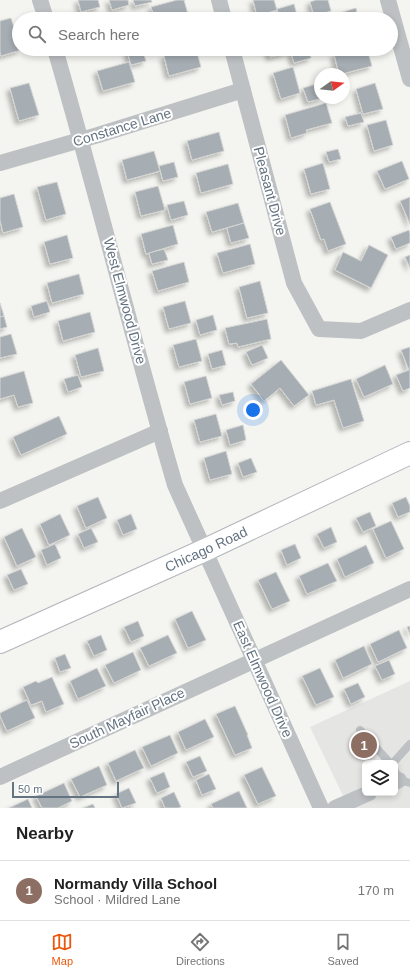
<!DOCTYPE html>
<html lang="en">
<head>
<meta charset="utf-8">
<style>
  body { margin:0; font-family:Helvetica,sans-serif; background:#f6f6f6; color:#222 }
  .controls { position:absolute; right:12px; bottom:12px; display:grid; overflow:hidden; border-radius:6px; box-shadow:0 2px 6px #0003 }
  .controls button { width:36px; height:36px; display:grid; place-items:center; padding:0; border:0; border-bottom:1px solid #e0e0e0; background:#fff; color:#222; font:20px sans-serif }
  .compass { position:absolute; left:314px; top:68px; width:36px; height:36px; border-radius:50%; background:#fff; box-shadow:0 2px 6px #0003; rotate:75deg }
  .scale { position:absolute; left:12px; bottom:10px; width:107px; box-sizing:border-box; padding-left:4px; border:2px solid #647381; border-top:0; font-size:11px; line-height:14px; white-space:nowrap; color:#647381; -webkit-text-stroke:3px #fff; paint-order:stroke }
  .you { position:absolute; left:253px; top:410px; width:14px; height:14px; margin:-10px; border:3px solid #fff; border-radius:50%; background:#1a73e8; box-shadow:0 0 0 6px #1a73e833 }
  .badge { display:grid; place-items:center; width:26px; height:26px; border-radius:50%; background:#ea580c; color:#fff; font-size:13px; font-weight:700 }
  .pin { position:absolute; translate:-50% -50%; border:2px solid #fff; box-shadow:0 1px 4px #0006 }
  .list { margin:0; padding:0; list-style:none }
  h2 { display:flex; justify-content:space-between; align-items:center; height:52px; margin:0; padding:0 16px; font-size:17px }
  h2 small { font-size:13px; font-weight:400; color:#767676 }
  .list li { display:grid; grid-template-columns:26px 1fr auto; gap:12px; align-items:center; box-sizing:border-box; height:60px; padding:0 16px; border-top:1px solid #e0e0e0 }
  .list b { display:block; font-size:15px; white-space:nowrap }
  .list p { margin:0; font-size:13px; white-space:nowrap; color:#767676 }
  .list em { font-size:13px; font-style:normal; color:#767676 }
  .icon { flex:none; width:22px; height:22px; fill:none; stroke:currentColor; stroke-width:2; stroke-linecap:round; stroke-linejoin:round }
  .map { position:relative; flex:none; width:410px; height:808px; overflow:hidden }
  .search { position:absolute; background:#fff; box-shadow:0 2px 6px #0003; left:12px; right:12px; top:12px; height:44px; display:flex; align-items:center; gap:10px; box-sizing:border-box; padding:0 14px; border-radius:22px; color:#767676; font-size:15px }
  .sheet { height:112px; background:#fff }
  nav { display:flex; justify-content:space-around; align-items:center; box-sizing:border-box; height:56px; border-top:1px solid #e0e0e0; background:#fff; font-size:11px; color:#767676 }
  nav a { display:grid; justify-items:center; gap:2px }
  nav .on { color:#ea580c }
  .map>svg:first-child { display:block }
</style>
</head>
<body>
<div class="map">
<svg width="410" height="808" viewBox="0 0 410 808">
  <defs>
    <filter id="shadow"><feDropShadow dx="-3.5" dy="3.5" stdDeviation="2" flood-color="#0004"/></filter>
  </defs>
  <rect width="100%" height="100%" fill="#f4f4f0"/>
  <path fill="#e5e6e4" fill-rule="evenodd" d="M 410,681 L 410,808 L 349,808 L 310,727 ZM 365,763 L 395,763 L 395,793 L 365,793 Z"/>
  <g fill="#a6adb3" stroke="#d5d5d3" filter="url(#shadow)">
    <path d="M 78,0 L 98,0 L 100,7 L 81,12 Z"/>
    <path d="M 109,0 L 128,0 L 129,5 L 112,10 Z"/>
    <path d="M 133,0 L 151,0 L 152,2 L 135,6 Z"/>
    <path d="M 177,0 L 184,0 L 189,18 L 155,19 L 151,7 Z"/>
    <path d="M 253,0 L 274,0 L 277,10 L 257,16 Z"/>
    <path d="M 316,0 L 328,0 L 331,11 L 314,16 L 310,2 Z"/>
    <path d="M 294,4 L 298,19 L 280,19 L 277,9 Z"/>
    <path d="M 356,8 L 358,19 L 337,19 L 336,14 Z"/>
    <path d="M 107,16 L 108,19 L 95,19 Z"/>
    <path d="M 11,18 L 19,44 L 19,49 L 20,49 L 21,50 L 1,56 L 0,52 L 0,21 Z"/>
    <path d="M 132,49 L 142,49 L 146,61 L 131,65 L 127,50 Z"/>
    <path d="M 188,49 L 196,49 L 201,67 L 169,76 L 164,56 Z"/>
    <path d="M 267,49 L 288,49 L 289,52 L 270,57 Z"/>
    <path d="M 290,49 L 309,49 L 311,58 L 294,63 Z"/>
    <path d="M 352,49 L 367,49 L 372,66 L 342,74 L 339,74 L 334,54 Z"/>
    <path d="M 129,62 L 135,82 L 103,91 L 97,71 Z"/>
    <path d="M 293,67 L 300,93 L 281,99 L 273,73 Z"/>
    <path d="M 29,83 L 39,115 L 19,121 L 10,88 Z"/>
    <path d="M 320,83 L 320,98 L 323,98 L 308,102 L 303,88 Z"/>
    <path d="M 375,83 L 383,109 L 363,114 L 356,89 Z"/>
    <path d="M 326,103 L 332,123 L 306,130 L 307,133 L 291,138 L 285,115 Z"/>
    <path d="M 361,113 L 364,122 L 348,126 L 345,117 Z"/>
    <path d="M 386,120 L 393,145 L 374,151 L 367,125 Z"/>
    <path d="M 219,132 L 224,151 L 192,160 L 187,141 Z"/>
    <path d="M 338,149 L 341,159 L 329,162 L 326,152 Z"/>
    <path d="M 154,151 L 160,171 L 127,180 L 122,160 Z"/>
    <path d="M 402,161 L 409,179 L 385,189 L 377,171 Z"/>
    <path d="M 174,162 L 178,177 L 163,181 L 159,166 Z"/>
    <path d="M 323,163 L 330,189 L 311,194 L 304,169 Z"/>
    <path d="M 228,164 L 233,184 L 201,193 L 196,173 Z"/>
    <path d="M 57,182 L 66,214 L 46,220 L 37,187 Z"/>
    <path d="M 158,186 L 165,210 L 141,216 L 135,192 Z"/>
    <path d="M 14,194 L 23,227 L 3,233 L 0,220 L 0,198 Z"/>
    <path d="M 410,197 L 410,224 L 400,201 Z"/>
    <path d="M 184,201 L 188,215 L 171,220 L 167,205 Z"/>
    <path d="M 330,202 L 346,244 L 328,251 L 324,239 L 321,240 L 310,209 Z"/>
    <path d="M 238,203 L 244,223 L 212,232 L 206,212 Z"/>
    <path d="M 244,223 L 249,238 L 231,243 L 227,228 Z"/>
    <path d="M 173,225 L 178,244 L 146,254 L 141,234 Z"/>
    <path d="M 409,230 L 410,234 L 410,243 L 396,249 L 391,237 Z"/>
    <path d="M 67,235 L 73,258 L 50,264 L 44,242 Z"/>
    <path d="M 250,244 L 255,264 L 223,273 L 217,253 Z"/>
    <path d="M 369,245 L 388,255 L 371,288 L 335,270 L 343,252 L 361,261 Z"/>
    <path d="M 164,249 L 168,260 L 152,264 L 149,253 Z"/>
    <path d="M 410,255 L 410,268 L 405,257 Z"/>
    <path d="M 184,262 L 189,282 L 158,291 L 152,271 Z"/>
    <path d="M 79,274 L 84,294 L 52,303 L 47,283 Z"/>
    <path d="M 260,281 L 268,313 L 247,318 L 239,287 Z"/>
    <path d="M 47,301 L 50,312 L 34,317 L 31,306 Z"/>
    <path d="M 185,301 L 191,323 L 169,329 L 163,307 Z"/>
    <path d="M 0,303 L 4,316 L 0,317 Z"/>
    <path d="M 90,312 L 95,332 L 63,341 L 58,321 Z"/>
    <path d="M 213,315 L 217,330 L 200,335 L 196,320 Z"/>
    <path d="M 4,316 L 7,327 L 0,329 L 0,317 Z"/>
    <path d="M 267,319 L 271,339 L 238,347 L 237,343 L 229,344 L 225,328 Z"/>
    <path d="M 11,334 L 17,354 L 0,358 L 0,337 Z"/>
    <path d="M 196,339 L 202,361 L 179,367 L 173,345 Z"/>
    <path d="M 262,345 L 268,358 L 252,365 L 246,352 Z"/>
    <path d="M 410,347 L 410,388 L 403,391 L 396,375 L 409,370 L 401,350 Z"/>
    <path d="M 98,348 L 104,371 L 81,377 L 75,355 Z"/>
    <path d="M 222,350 L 226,365 L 212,369 L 208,354 Z"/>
    <path d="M 281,360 L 309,395 L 294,406 L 280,388 L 264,401 L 251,384 Z"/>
    <path d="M 385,365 L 393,384 L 364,397 L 356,379 Z"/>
    <path d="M 24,371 L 33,403 L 18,407 L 14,395 L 0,399 L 0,378 Z"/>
    <path d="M 78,375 L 82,387 L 68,392 L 64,379 Z"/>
    <path d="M 206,376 L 212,398 L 190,404 L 184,382 Z"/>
    <path d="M 351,379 L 364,421 L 343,428 L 334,400 L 316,405 L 312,391 Z"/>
    <path d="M 233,392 L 235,401 L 222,405 L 219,395 Z"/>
    <path d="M 216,414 L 222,436 L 200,442 L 194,420 Z"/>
    <path d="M 59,416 L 67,434 L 21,455 L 13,437 Z"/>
    <path d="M 243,425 L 246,440 L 230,445 L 226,430 Z"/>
    <path d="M 226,451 L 232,474 L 210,480 L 204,458 Z"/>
    <path d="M 251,458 L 257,472 L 243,477 L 238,463 Z"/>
    <path d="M 98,497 L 107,518 L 86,528 L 77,506 Z"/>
    <path d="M 406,497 L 410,506 L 410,512 L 398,517 L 392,503 Z"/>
    <path d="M 370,512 L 376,526 L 363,532 L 356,518 Z"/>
    <path d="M 60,514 L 70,535 L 49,545 L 40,524 Z"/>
    <path d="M 131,514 L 137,529 L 123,535 L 117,520 Z"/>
    <path d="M 391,521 L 404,549 L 386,558 L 373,529 Z"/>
    <path d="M 331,527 L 337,542 L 324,548 L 317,534 Z"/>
    <path d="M 22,528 L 36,557 L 17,566 L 4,537 Z"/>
    <path d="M 91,528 L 98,542 L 84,548 L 78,534 Z"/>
    <path d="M 55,544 L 61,558 L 47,565 L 41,550 Z"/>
    <path d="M 295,544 L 301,558 L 287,565 L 281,550 Z"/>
    <path d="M 366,545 L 374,563 L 345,577 L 337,559 Z"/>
    <path d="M 328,563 L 337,581 L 307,594 L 299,576 Z"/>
    <path d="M 21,569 L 28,584 L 14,590 L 7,575 Z"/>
    <path d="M 276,572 L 290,601 L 272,609 L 258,580 Z"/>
    <path d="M 192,611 L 206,640 L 188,648 L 175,619 Z"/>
    <path d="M 138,621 L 144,636 L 131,642 L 124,627 Z"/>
    <path d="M 410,626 L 410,635 L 407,627 Z"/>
    <path d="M 399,630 L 407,648 L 378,662 L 370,644 Z"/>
    <path d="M 101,635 L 107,650 L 94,656 L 87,641 Z"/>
    <path d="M 168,635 L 177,653 L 149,666 L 140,648 Z"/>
    <path d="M 364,646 L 372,664 L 343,678 L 335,660 Z"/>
    <path d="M 133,652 L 141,670 L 114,683 L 105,665 Z"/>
    <path d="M 65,654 L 71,668 L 60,672 L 55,658 Z"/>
    <path d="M 389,660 L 395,674 L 382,680 L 375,666 Z"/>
    <path d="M 97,668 L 106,686 L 78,699 L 70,681 Z"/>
    <path d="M 320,668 L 334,697 L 316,705 L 302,676 Z"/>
    <path d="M 52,677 L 64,704 L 46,712 L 42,701 L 31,705 L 23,687 L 36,681 L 38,683 Z"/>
    <path d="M 358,683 L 365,697 L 351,704 L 344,689 Z"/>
    <path d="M 27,700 L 35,718 L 7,731 L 0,716 L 0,713 Z"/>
    <path d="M 235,706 L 248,735 L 247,735 L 252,748 L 235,755 L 216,714 Z"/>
    <path d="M 205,719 L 214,737 L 186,750 L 178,732 Z"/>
    <path d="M 170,735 L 178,753 L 151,766 L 142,747 Z"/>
    <path d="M 135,750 L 144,768 L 116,781 L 108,763 Z"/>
    <path d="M 200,756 L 207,771 L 193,777 L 186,762 Z"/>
    <path d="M 99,766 L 107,785 L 80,797 L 71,779 Z"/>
    <path d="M 262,767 L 276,796 L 258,804 L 244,775 Z"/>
    <path d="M 164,772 L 170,787 L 157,793 L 150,778 Z"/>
    <path d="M 209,774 L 216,789 L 202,795 L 196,780 Z"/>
    <path d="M 64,783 L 72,801 L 58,808 L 42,808 L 36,796 Z"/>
    <path d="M 129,788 L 136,803 L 122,808 L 116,794 Z"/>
    <path d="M 239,791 L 247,808 L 213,808 L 211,804 Z"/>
    <path d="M 174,792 L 181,807 L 178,808 L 165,808 L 161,798 Z"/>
    <path d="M 28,799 L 32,808 L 9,808 Z"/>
    <path d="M 93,804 L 95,808 L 83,808 Z"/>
  </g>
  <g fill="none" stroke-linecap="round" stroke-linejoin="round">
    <g stroke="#b2b6bb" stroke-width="24">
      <g id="secondary">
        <path id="s1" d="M 0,642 L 205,550 L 410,453"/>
      </g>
    </g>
    <g stroke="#bdc1c4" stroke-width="8">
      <path d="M 360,730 L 390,763"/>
      <path d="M 393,763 L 410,744"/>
      <path d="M 395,771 L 399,780 L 410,783"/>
    </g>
    <g stroke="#bdc1c4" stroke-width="16">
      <path d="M 40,0 L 46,19"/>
      <path d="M 219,0 L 224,19"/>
      <path d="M 388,0 L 410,79"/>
      <path d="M 55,49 C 97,194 133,340 175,485 L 321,808"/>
      <path d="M 232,49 L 294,283 L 319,329 L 361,331 L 410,310"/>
      <path d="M 0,163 L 98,135 L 243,90"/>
      <path d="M 0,501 L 160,431"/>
      <path d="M 0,777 L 410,589"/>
      <path d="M 395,782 L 399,780"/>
      <path d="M 335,808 L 369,793"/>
    </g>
    <use href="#secondary" stroke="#fff" stroke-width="22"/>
  </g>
  <g text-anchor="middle" stroke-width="4" stroke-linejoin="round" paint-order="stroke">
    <g font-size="14" fill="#647381" stroke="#fff">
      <text transform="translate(122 127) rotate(-17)" y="5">Constance Lane</text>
      <text transform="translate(270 191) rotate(75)" y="5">Pleasant Drive</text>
      <text transform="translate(125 301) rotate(75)" y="5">West Elmwood Drive</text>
      <text dy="5" stroke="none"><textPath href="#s1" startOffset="226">Chicago Road</textPath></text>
      <text transform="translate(263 679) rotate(66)" y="5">East Elmwood Drive</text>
      <text transform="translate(127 718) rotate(-25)" y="5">South Mayfair Place</text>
    </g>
  </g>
</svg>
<div class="controls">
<button><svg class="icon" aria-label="layers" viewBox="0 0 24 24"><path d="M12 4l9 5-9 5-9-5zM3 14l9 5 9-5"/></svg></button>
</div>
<svg class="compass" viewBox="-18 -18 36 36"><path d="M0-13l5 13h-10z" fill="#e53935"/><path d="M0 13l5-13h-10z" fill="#767676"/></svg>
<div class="scale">50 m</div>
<div class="you"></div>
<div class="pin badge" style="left:364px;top:745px;background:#8d6e63">1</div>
<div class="search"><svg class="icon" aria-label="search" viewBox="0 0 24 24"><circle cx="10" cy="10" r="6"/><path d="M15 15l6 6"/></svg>Search here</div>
</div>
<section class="sheet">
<h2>Nearby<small></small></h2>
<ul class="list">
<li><span class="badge" style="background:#8d6e63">1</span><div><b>Normandy Villa School</b><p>School · Mildred Lane</p></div><em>170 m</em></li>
</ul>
</section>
<nav>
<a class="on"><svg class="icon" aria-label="map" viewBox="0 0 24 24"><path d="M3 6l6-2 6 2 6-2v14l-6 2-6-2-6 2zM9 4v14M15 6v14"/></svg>Map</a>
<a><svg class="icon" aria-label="directions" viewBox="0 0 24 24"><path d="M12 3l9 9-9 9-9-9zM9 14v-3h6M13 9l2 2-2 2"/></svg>Directions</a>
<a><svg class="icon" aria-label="saved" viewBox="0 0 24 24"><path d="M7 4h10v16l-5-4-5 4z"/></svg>Saved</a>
</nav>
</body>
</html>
